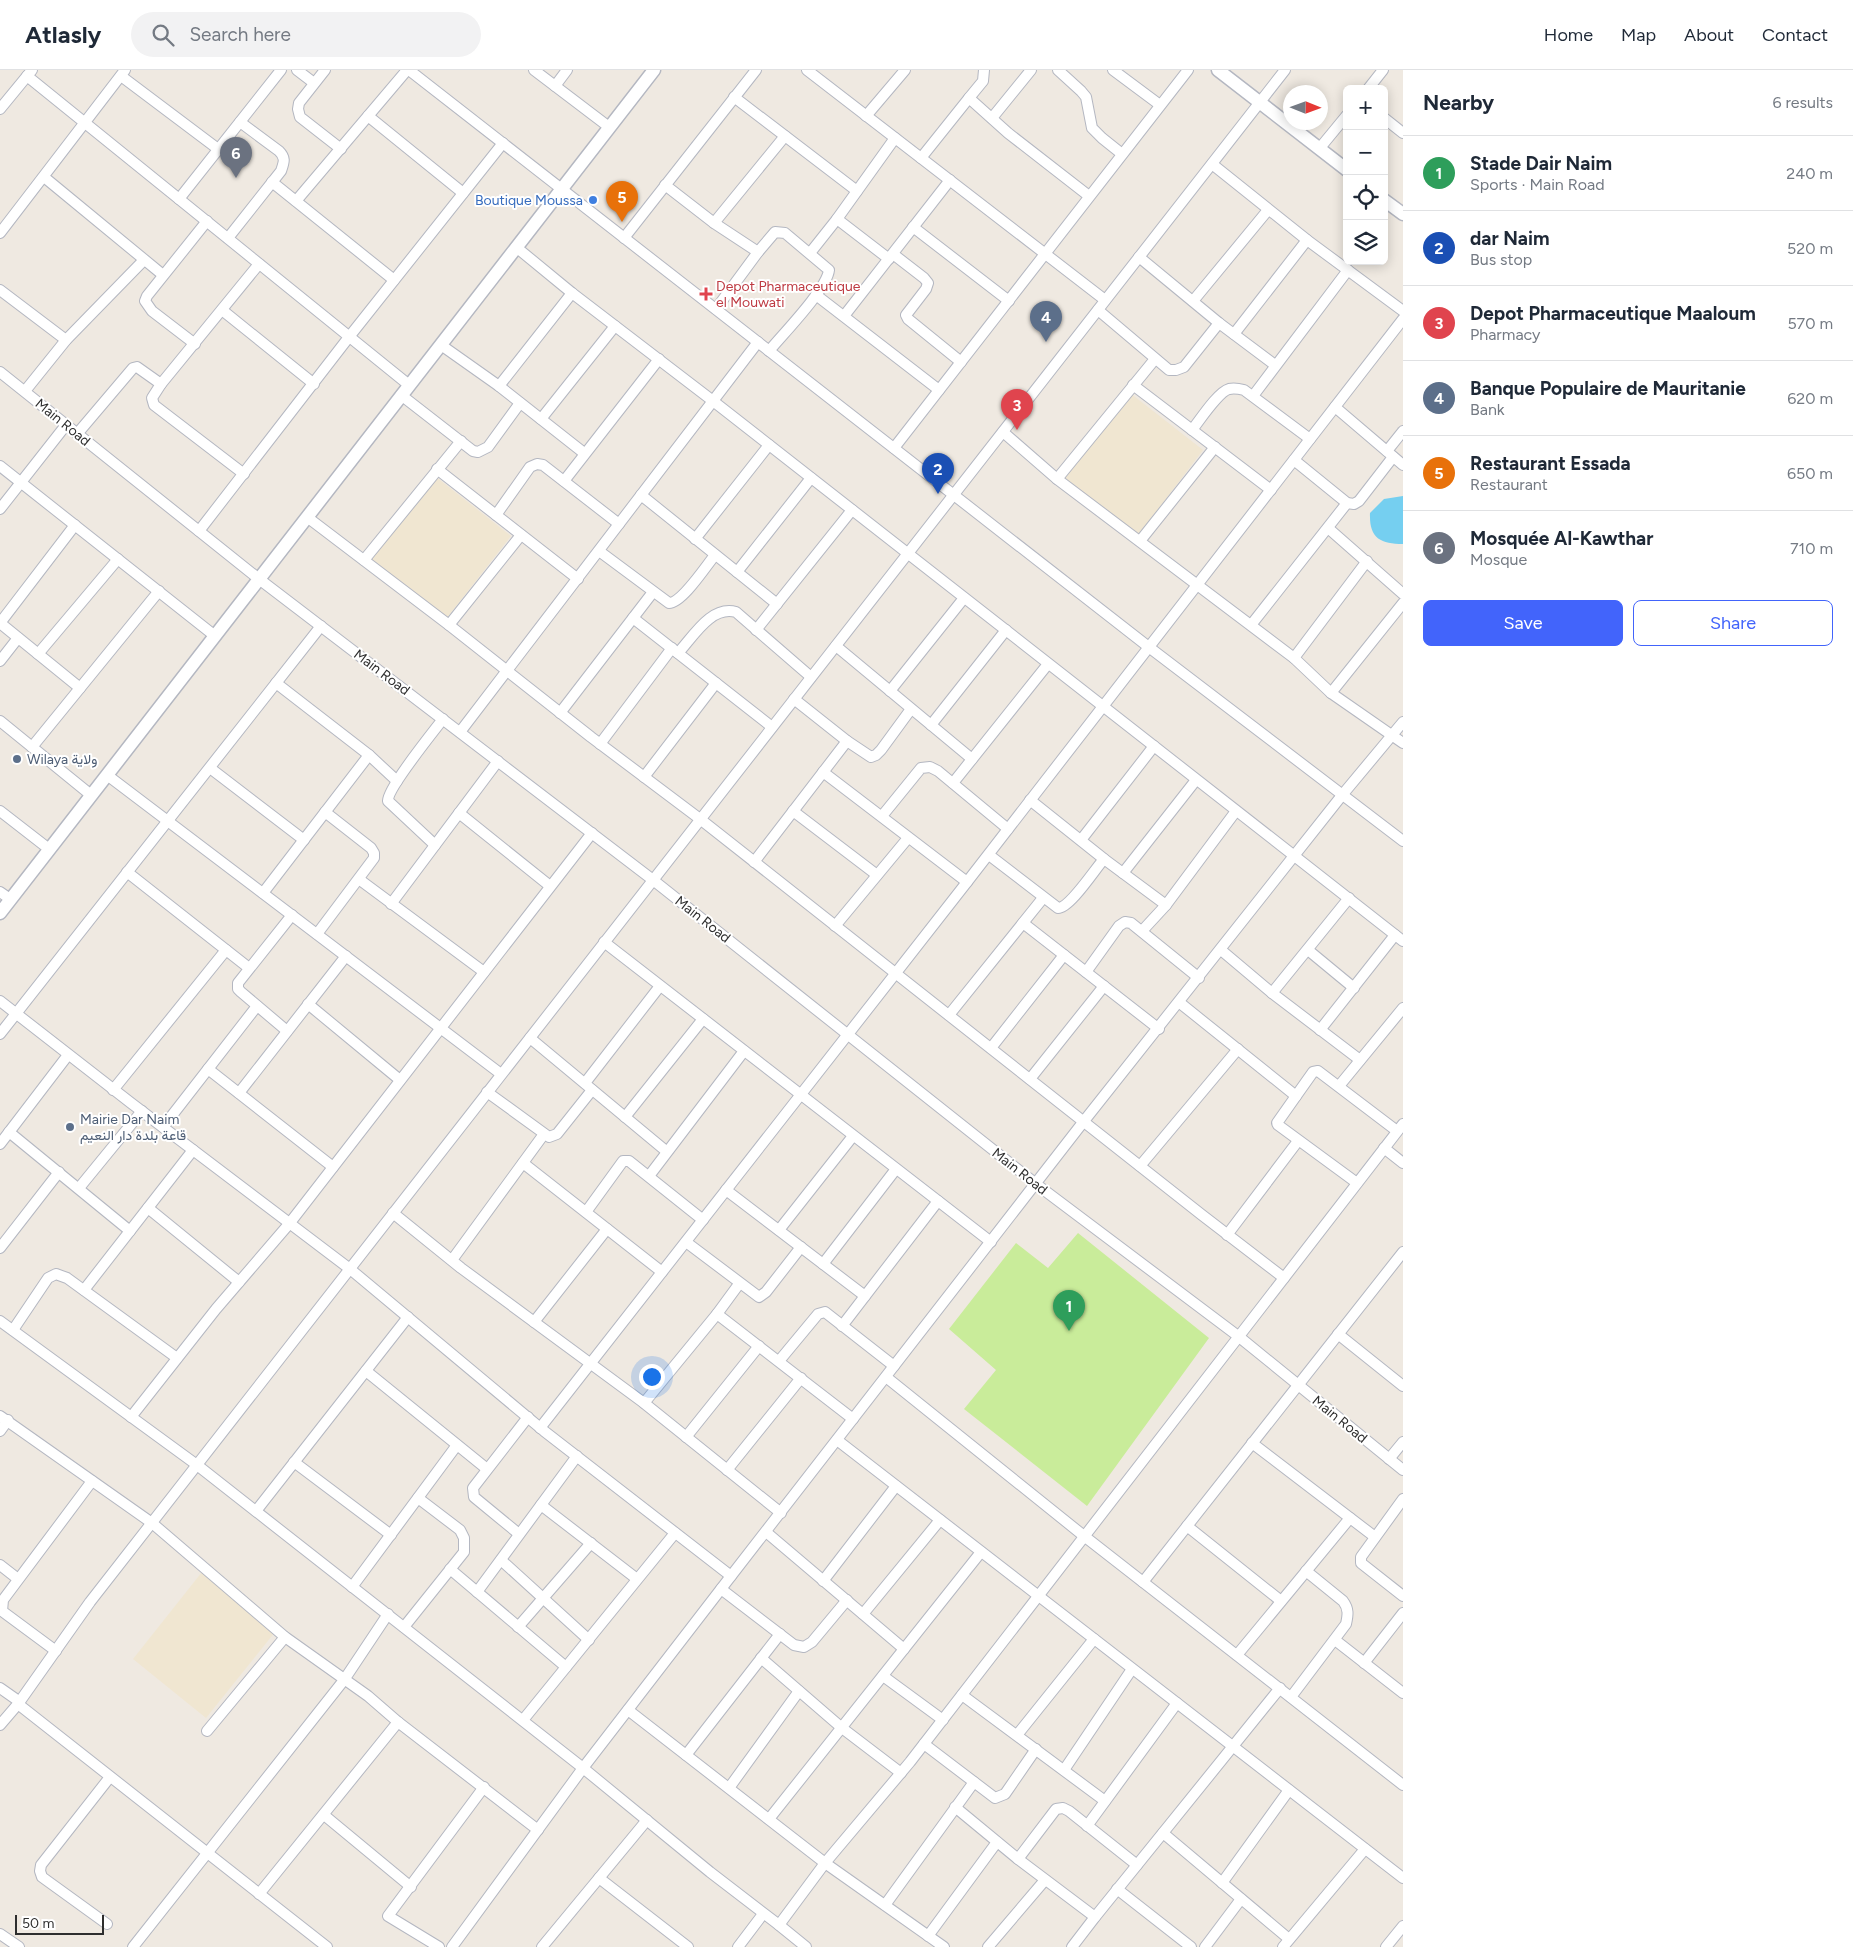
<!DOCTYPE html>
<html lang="en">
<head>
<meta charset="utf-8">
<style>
  body { margin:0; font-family:Figtree,Vazirmatn,sans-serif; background:#f2f2f3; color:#1f2937 }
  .controls { position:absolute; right:15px; top:15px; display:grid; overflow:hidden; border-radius:8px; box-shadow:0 2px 12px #0003 }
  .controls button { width:45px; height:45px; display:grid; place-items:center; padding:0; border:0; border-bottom:1px solid #e0e1e3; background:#fff; color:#1f2937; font:25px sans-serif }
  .compass { position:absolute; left:1283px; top:15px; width:45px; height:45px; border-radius:50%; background:#fff; box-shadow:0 2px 12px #0003; rotate:91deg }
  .scale { position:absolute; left:15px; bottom:12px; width:89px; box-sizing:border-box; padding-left:5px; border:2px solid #2e2e2e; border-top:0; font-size:14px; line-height:18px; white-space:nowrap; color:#2e2e2e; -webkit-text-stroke:4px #fff; paint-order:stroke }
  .you { position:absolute; left:651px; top:1306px; width:18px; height:18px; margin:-12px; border:4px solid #fff; border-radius:50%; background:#1a73e8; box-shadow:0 0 0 8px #1a73e833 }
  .badge { display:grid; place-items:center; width:32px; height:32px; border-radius:50%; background:#4264fb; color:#fff; font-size:16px; font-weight:700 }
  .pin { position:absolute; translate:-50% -41px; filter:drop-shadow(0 1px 2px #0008) }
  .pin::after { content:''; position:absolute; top:26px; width:18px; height:15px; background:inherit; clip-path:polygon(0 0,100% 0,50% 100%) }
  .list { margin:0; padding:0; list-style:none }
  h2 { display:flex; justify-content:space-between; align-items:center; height:65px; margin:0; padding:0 20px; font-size:21px }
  h2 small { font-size:16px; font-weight:400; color:#747a83 }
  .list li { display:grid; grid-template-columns:32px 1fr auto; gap:15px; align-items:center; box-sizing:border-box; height:75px; padding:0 20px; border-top:1px solid #e0e1e3 }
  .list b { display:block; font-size:19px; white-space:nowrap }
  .list p { margin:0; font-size:16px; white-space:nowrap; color:#747a83 }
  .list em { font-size:16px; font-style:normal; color:#747a83 }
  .actions { display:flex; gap:10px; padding:15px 20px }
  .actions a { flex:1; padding:11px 0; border:1px solid #4264fb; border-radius:8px; text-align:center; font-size:18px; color:#4264fb }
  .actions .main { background:#4264fb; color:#fff }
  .icon { flex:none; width:28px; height:28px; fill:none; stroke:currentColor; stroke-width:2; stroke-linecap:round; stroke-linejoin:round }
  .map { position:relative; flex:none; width:1403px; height:1877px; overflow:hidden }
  header { display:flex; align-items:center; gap:30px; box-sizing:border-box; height:70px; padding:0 25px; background:#fff; border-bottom:1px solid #e0e1e3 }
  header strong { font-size:24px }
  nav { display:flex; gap:28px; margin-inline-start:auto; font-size:18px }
  .search { width:350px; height:45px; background:#f2f2f3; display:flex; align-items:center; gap:12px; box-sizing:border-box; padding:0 18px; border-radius:28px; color:#747a83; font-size:19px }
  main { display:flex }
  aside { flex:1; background:#fff }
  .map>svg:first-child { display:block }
</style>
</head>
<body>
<header>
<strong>Atlasly</strong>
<div class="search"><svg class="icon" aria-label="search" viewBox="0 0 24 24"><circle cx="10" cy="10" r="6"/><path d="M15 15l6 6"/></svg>Search here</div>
<nav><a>Home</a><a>Map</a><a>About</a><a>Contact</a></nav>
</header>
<main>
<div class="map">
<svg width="1403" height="1877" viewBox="0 0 1403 1877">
  <rect width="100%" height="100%" fill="#efe9e1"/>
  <g fill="#f0e6d1">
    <path d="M 1130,323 L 1203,380 L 1137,467 L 1063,410 Z"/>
    <path d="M 436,407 L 511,466 L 446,549 L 371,490 Z"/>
    <path d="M 202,1502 L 275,1562 L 206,1648 L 133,1589 Z"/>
  </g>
  <path fill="#c9ec9a" d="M 1078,1163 L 1209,1268 L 1087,1436 L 964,1339 L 996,1300 L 949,1259 L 1016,1173 L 1048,1198 Z"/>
  <path fill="#75cff0" d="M 1403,426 L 1403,474 C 1380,474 1369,468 1370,443 L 1384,429 Z"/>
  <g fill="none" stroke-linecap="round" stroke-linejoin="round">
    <g stroke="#b4b7c1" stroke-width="12">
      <g id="minor">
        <path d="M 297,0 L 314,13"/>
        <path d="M 325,0 L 299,33 L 298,39 L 300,47 L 341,79"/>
        <path d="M 409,0 L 1150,578 L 1403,771"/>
        <path d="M 534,0 L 609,57"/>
        <path d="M 807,0 L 1105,230"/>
        <path d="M 1058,0 L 1081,21 L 1086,27 L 1092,58 L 1102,68 L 1122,84"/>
        <path d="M 1113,0 L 1160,35"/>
        <path d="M 27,6 L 409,315"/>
        <path d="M 121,6 L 218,79"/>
        <path d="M 555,16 L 567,0"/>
        <path d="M 1368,19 L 1383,0"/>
        <path d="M 734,27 L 857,121"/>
        <path d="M 969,28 L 983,11 L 984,0"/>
        <path d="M 0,39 L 32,0"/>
        <path d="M 368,46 L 463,123"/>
        <path d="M 866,46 L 905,0"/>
        <path d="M 992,48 L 1031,0"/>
        <path d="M 1384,48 L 1403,63"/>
        <path d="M 1319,79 L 1347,45"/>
        <path d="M 921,88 L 969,28 L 1008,63 L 1089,126"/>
        <path d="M 1212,94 L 1307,170 L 1403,241"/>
        <path d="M 44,107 L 163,205"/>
        <path d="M 272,112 L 394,210"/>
        <path d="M 665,115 L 714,153 L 758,182"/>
        <path d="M 179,129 L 281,0"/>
        <path d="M 296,131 L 407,0"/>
        <path d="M 714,153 L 785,66"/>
        <path d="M 913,157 L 1009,231"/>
        <path d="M 0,163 L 125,0"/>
        <path d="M 228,168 L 281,101 C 284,92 286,88 279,81 L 240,52"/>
        <path d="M 624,168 L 756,0"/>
        <path d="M 516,177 L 572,223 L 713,331 L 1403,871"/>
        <path d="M 810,183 L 837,149"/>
        <path d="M 893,184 L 924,208 L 928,213 L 926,219 L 906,245 L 908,249 L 961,292"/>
        <path d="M 1139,187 L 1219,253 L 1275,295"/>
        <path d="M 889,189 L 837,149 L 895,68"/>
        <path d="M 0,220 L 66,270"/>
        <path d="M 816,225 L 939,320"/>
        <path d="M 1193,231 L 1268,140"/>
        <path d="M 716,239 L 758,182 L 775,162 L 785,163 L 829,200 C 827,219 783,264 769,281"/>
        <path d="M 222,240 L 314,314"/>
        <path d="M 1098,240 L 1169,300 L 1176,300 L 1184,297 L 1219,253"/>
        <path d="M 844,246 L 950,110"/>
        <path d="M 1234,264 L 1307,170"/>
        <path d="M 195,274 L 152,241 L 145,231 L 147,226 L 207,151"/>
        <path d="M 441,275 L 499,316 L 584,383"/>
        <path d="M 0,302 L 259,509 L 653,810 L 1036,1114 L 1238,1266 L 1403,1400"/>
        <path d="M 161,314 L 152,328 L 154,335 L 244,404"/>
        <path d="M 1133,315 L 1271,420"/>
        <path d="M 499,316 L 572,223"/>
        <path d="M 25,321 L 66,270 L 144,190"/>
        <path d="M 401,325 L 473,381 L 478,382 L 488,377 L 520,333"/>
        <path d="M 1253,326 L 1348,200"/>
        <path d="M 1335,337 L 1403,395"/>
        <path d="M 541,349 L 615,256"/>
        <path d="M 1192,360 C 1200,350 1218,322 1229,319 C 1234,318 1240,319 1244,320 L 1310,369"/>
        <path d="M 1003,362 L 1057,409 L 1294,588 L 1331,623 L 1403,673"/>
        <path d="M 77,364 L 133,298 L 137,297 L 161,314 L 259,194"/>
        <path d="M 894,378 L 1188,0"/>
        <path d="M 1387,381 L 1403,361"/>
        <path d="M 1294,390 L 1347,433 L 1354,434 L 1359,431 L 1393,387"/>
        <path d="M 0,396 L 215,566"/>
        <path d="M 437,399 L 578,509"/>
        <path d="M 1057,409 L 1155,289"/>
        <path d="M 564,411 L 659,289"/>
        <path d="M 641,425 L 777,534"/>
        <path d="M 0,439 L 66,355"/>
        <path d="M 496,445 L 530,397 L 537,394 L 543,395 L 619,454"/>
        <path d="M 307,447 L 449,555 L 591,667 L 700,749 L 1202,1145 L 1284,1208"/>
        <path d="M 75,455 L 0,553 L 80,618"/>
        <path d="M 1328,458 L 1403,524"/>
        <path d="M 199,461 L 349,267 L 503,73"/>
        <path d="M 695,469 L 769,375"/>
        <path d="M 1140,471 L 1215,377"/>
        <path d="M 599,481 L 669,533 C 682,533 706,496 715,485"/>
        <path d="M 364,490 L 461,371"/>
        <path d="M 737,502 L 811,408"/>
        <path d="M 633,548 L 772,657"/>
        <path d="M 449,555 L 521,465"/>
        <path d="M 1251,555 L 1347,433"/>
        <path d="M 756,560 L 852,440"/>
        <path d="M 836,576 L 972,689"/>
        <path d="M 678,583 C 693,567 711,535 736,542 L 811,607"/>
        <path d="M 38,584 L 118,489"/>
        <path d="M 1294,588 L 1367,491"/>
        <path d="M 0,591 L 18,568"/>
        <path d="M 276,613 L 369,685 L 397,711"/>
        <path d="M 890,621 L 964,528"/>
        <path d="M 1331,623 L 1403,533"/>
        <path d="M 794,629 L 847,671 L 871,687 L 876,685 L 881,680 L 911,639"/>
        <path d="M 560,643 L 653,522"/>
        <path d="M 0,651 L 91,725"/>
        <path d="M 931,655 L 1006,560"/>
        <path d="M 460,662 L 758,272"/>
        <path d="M 600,674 L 672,578"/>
        <path d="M 32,677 L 159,521"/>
        <path d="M 210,698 L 304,770"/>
        <path d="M 823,702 L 967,812"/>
        <path d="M 107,705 L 501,1004"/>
        <path d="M 644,707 L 716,613"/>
        <path d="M 953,713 L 1048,594"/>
        <path d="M 1030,730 L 1104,789 L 1166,835"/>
        <path d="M 0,741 L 49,779"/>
        <path d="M 793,741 L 877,805"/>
        <path d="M 459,743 L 550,816"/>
        <path d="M 882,746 L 921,698 L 930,697 L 938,701 L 1008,759"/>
        <path d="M 1081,770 L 1154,676"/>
        <path d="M 435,775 L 388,731 C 387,719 433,662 443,649"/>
        <path d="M 989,785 L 1058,838 C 1070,838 1095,799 1104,789"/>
        <path d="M 754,792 L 847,671"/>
        <path d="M 127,802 L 249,898"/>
        <path d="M 1123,803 L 1196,710"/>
        <path d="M 360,810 L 484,902"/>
        <path d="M 0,822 L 10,829"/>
        <path d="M 263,823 L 369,685"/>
        <path d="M 391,834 L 498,691"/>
        <path d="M 1023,853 L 1159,959"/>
        <path d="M 835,856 L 908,768"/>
        <path d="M 1142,861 L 1166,835 L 1236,741"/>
        <path d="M 317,864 L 374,788 L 374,783 L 371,778 L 325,742"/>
        <path d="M 604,872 L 991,1172"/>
        <path d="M 1221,880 L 1272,923 L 1360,990"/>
        <path d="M 1308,880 L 1354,918"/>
        <path d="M 1086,902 L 1119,856 L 1125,852 L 1131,853 L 1199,908"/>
        <path d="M 1272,923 L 1349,828"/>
        <path d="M 0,931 L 131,1033 L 350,1199 L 544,1361 L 731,1506"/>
        <path d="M 1180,933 L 1296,1026 L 1313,1002 L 1318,1001 L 1397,1061"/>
        <path d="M 308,934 L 400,1010"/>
        <path d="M 949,945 L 1043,828"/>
        <path d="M 1320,960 L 1395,865"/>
        <path d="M 287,961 L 241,922 L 238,919 L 238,913 L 292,845"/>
        <path d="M 0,964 L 321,556"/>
        <path d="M 530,968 L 666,1081"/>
        <path d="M 991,978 L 1064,885"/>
        <path d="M 208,999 L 333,1097"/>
        <path d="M 1030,1009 L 1104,916"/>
        <path d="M 585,1013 L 660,916"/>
        <path d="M 1339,1016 L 1403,938"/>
        <path d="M 113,1020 L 226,880"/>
        <path d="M 487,1022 L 549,1067 L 557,1064 L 592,1020"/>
        <path d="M 239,1023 L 346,886"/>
        <path d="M 1296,1026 L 1277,1053 L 1278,1055 L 1357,1113"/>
        <path d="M 625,1047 L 703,949"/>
        <path d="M 163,1057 L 257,936"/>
        <path d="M 9,1062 L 130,1161"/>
        <path d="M 0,1074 L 68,985"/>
        <path d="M 1384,1078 L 1403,1093"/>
        <path d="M 523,1093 L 662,1202"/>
        <path d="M 1140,1096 L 1238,979"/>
        <path d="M 649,1106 L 744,981"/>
        <path d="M 79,1118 L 142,1041"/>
        <path d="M 726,1120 L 865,1226"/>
        <path d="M 148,1138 L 239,1212"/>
        <path d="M 586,1142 L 623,1091 L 629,1091 L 703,1150"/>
        <path d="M 393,1143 L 461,1198 L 644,1333 L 781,1443"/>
        <path d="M 779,1160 L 853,1066"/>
        <path d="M 1227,1165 L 1298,1071"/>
        <path d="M 686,1172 L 759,1227 L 766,1222 L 801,1177"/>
        <path d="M 0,1178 L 59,1102"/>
        <path d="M 452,1190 L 544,1064"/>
        <path d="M 823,1194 L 896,1099"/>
        <path d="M 84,1220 L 193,1080"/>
        <path d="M 717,1244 L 853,1349"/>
        <path d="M 0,1251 L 197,1395 L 583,1698 L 710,1802 L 779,1855 L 825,1793 L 910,1692 L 1403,1054"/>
        <path d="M 534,1252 L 607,1159"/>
        <path d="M 842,1256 L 938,1131"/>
        <path d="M 13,1260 L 48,1208 L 56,1204 L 67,1208 L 177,1288"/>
        <path d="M 1338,1264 L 1403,1316"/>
        <path d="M 779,1291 L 818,1244 L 825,1242 L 894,1296"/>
        <path d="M 366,1301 L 487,1399"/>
        <path d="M 886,1307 L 1084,1466 L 1403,1715"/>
        <path d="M 644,1333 L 717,1244 L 739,1214"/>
        <path d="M 0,1346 L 152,1453 L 285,1567 L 368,1626 L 398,1652 L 538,1760"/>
        <path d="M 131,1347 L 216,1239 L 289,1154 L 592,763"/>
        <path d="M 540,1358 L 967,812 L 1403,249"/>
        <path d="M 0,1361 L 8,1350"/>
        <path d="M 686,1367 L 759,1276"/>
        <path d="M 837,1370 L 1403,1808"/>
        <path d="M 1252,1373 L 1375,1467"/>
        <path d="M 1389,1389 L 1403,1372"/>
        <path d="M 294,1392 L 391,1465"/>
        <path d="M 727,1400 L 801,1308"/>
        <path d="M 1403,1429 L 1361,1487 L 1361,1493 L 1403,1526"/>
        <path d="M 541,1435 L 637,1509"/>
        <path d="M 256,1441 L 408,1247"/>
        <path d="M 1187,1456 L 1281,1531"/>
        <path d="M 766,1462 L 904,1579"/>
        <path d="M 519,1464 L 474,1427 L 473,1418 L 528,1347"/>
        <path d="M 501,1490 L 589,1570"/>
        <path d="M 0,1495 L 18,1509"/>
        <path d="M 450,1499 L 566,1597"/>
        <path d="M 823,1511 L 896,1416"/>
        <path d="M 1143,1512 L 1403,1182"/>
        <path d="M 352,1517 L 457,1375"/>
        <path d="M 721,1519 L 794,1575 L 804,1577 L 812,1572 L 847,1530"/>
        <path d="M 477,1522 L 577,1386"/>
        <path d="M 863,1544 L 940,1450"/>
        <path d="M 404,1557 L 464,1482 L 464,1468 L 460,1460 L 418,1428"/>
        <path d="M 518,1557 L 591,1473"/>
        <path d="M 1335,1570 L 1403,1623"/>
        <path d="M 56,1581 L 2,1541 L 3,1530 L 92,1411"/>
        <path d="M 1237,1585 L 1350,1448"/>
        <path d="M 761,1588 L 842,1658 L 901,1703"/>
        <path d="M 1364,1593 L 1403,1543"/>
        <path d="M 883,1606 L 943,1650"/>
        <path d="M 0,1618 L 20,1632"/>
        <path d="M 962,1625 L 1105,1731"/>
        <path d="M 1291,1627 L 1346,1554 C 1348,1545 1349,1539 1343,1531 L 1306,1501"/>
        <path d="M 18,1634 L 327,1877"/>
        <path d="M 628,1640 L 825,1793 L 944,1877"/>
        <path d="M 523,1650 L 675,1463"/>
        <path d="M 0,1655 L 18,1634 L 90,1532 L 1285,0"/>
        <path d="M 207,1661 L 285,1567"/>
        <path d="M 1017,1665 L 1094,1569"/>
        <path d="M 924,1674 L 995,1728 L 1005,1724 L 1036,1679"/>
        <path d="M 686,1685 L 780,1564"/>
        <path d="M 1064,1700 L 1132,1599"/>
        <path d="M 729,1718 L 799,1621"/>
        <path d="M 955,1737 L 1018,1789 L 1095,1847"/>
        <path d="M 324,1745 L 411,1817"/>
        <path d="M 769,1749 L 981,1482"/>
        <path d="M 1087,1756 L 1177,1633"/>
        <path d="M 1163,1763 L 1289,1869"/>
        <path d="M 1018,1789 L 1056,1739 L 1063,1738 L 1069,1741 L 1137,1795"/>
        <path d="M 599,1808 L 688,1877"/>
        <path d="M 1222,1813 L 1289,1720"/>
        <path d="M 1117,1819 L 1191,1877"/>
        <path d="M 259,1824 L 398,1652"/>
        <path d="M 885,1835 L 974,1712"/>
        <path d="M 107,1854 L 42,1807 L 40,1801 L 41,1795 L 110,1707"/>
        <path d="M 779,1855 L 806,1877"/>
        <path d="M 0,1864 L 19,1877"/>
        <path d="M 928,1866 L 997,1772"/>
        <path d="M 133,1877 L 344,1610 L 388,1544"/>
        <path d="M 439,1877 L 388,1846 L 484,1717"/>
        <path d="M 452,1877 L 583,1698 L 731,1506 L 1084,1051 L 1343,724 L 1403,652"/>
        <path d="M 542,1877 L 647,1750"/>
        <path d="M 738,1877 L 763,1844"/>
        <path d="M 988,1877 L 1045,1810"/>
        <path d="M 1072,1877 L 1095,1847 L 1280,1618"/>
        <path d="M 1205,1877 L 1241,1829"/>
        <path d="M 1283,1877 L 1365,1779"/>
        <path d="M 1386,1877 L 1403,1856"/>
      </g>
    </g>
    <g stroke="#b4b7c1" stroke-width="15">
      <g id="tertiary">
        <path d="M 1218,0 L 1347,100"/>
        <path d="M 1384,130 L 1403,144"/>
        <path d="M 0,843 L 654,0"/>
      </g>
    </g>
    <use href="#minor" stroke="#fff" stroke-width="10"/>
    <use href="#tertiary" stroke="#fff" stroke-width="12"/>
  </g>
  <circle fill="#3f7fe0" stroke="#fff" stroke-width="2" cx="593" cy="130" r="5"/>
  <path fill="#e0444e" stroke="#fff" stroke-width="2" d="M703.5 216.5h5v5h5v5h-5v5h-5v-5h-5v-5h5z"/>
  <g fill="#5c6f8a" stroke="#fff" stroke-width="2">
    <circle cx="17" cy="689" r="5"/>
    <circle cx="70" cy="1057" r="5"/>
  </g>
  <g text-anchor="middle" stroke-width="4" stroke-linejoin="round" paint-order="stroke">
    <g font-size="14" fill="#366cbe" stroke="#fff" text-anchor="end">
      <text x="583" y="135">Boutique Moussa</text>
    </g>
    <g font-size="14" fill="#be3a42" stroke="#fff" text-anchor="start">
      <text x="716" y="221">Depot Pharmaceutique<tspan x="716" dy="16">el Mouwati</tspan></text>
    </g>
    <g font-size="14" fill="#2e2e2e" stroke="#fff">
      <text transform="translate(63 352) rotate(39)" y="5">Main Road</text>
      <text transform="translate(382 602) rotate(37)" y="5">Main Road</text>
      <text transform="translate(703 849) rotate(38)" y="5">Main Road</text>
      <text transform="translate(1020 1101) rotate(38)" y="5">Main Road</text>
      <text transform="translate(1340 1349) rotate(39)" y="5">Main Road</text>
    </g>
    <g font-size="14" fill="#4e5e75" stroke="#fff" text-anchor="start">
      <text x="27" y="694">Wilaya ولاية</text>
      <text x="80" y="1054">Mairie Dar Naim<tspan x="80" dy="16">قاعة بلدة دار النعيم</tspan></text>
    </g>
  </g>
</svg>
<div class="controls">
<button>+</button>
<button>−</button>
<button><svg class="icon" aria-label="locate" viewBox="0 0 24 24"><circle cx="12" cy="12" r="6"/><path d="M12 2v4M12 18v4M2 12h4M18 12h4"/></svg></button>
<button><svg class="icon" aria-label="layers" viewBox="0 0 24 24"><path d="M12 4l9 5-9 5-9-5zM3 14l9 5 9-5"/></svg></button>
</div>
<svg class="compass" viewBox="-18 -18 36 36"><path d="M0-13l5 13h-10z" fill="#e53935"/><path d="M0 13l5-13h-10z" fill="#747a83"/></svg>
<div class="scale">50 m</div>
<div class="you"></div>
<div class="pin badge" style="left:1069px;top:1261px;background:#2e9e5b">1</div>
<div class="pin badge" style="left:938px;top:424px;background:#1a4fb4">2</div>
<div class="pin badge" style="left:1017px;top:360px;background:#e0444e">3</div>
<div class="pin badge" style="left:1046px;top:272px;background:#5c6f8a">4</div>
<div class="pin badge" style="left:622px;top:152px;background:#e8710a">5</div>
<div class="pin badge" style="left:236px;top:108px;background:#6b7280">6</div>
</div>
<aside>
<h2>Nearby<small>6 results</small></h2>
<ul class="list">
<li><span class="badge" style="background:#2e9e5b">1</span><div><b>Stade Dair Naim</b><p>Sports · Main Road</p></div><em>240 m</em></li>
<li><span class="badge" style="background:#1a4fb4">2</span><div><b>dar Naim</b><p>Bus stop</p></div><em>520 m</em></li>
<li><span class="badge" style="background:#e0444e">3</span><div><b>Depot Pharmaceutique Maaloum</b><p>Pharmacy</p></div><em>570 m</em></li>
<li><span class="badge" style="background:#5c6f8a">4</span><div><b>Banque Populaire de Mauritanie</b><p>Bank</p></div><em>620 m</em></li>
<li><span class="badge" style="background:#e8710a">5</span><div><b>Restaurant Essada</b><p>Restaurant</p></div><em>650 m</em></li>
<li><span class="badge" style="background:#6b7280">6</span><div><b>Mosquée Al-Kawthar</b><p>Mosque</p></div><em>710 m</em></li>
</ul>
<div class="actions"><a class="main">Save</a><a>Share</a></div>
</aside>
</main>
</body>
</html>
